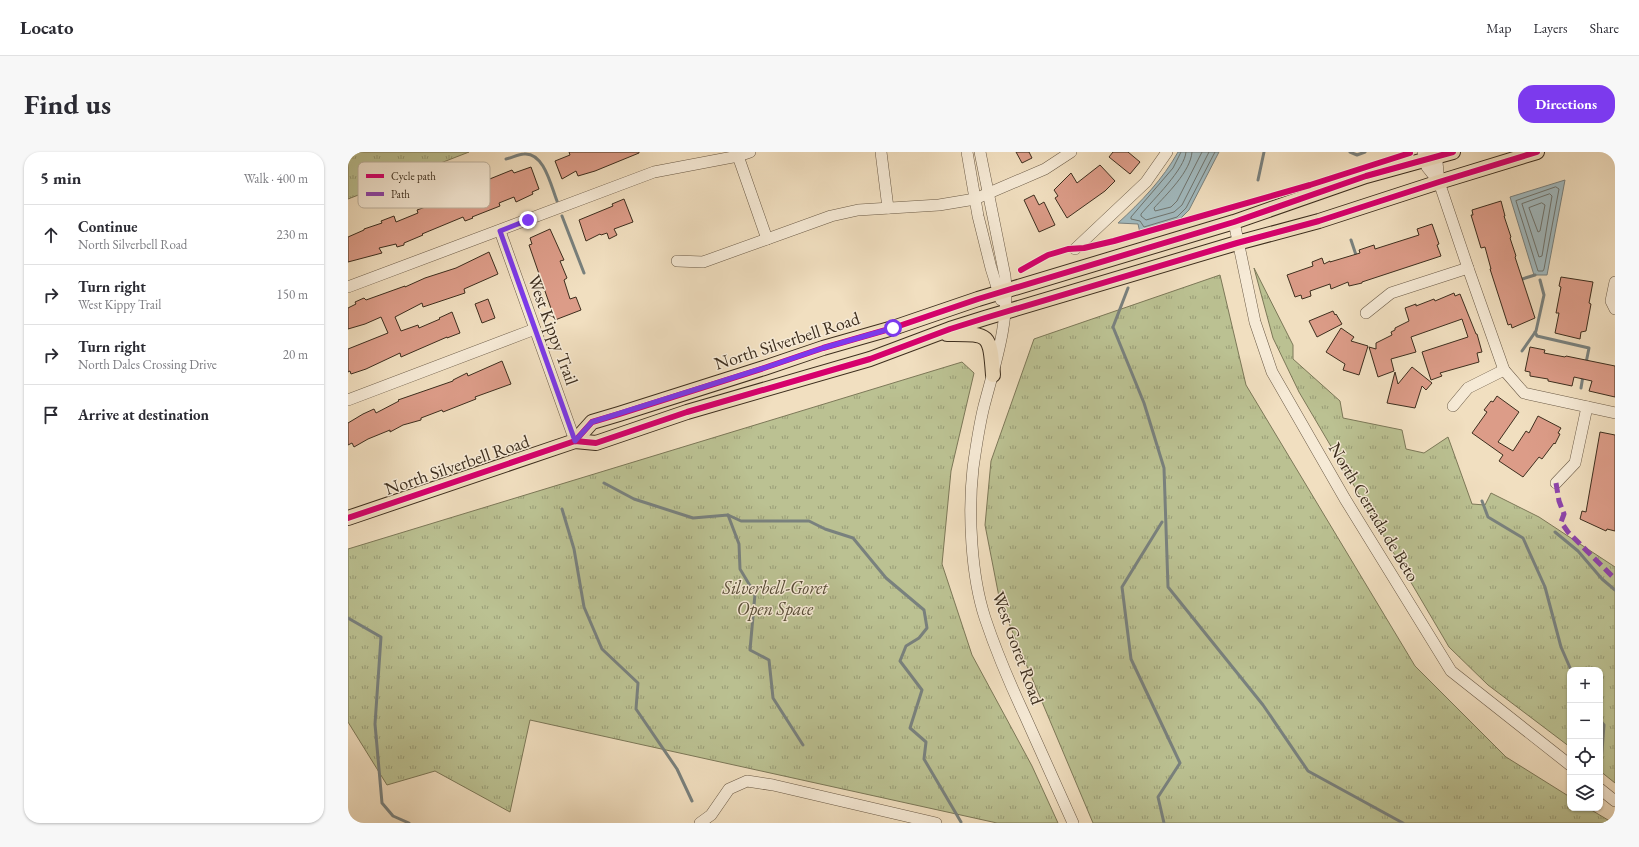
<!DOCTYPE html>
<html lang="en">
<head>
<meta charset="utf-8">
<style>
  body { margin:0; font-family:"EB Garamond",serif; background:#f7f7f7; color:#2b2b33 }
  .controls { position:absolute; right:12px; bottom:12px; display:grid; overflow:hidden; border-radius:8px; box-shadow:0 1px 3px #0004 }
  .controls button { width:36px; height:36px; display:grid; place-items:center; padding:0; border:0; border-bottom:1px solid #e1e1e2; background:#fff; color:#2b2b33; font:20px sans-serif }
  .stop { position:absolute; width:12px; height:12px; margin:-9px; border:3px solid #7c3aed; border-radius:50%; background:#fff }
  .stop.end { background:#7c3aed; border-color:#fff; box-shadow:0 1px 4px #0008 }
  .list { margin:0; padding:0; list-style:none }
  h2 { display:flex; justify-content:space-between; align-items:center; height:52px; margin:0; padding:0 16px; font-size:17px }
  h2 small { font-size:13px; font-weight:400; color:#7c7c81 }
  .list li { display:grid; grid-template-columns:26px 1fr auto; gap:12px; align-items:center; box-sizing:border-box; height:60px; padding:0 16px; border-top:1px solid #e1e1e2 }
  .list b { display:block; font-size:15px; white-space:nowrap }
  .list p { margin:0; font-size:13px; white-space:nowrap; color:#7c7c81 }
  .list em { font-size:13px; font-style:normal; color:#7c7c81 }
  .icon { flex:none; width:22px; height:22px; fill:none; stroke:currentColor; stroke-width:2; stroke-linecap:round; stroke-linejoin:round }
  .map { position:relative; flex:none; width:1267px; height:671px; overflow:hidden; border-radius:16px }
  header { display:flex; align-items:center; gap:24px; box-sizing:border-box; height:56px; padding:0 20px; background:#fff; border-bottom:1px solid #e1e1e2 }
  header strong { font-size:19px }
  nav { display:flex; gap:22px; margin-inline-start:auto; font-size:14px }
  .intro { display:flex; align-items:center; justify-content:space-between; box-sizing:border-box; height:96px; padding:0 24px }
  h1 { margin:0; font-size:28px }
  .button { padding:10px 18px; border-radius:16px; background:#7c3aed; color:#fff; font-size:14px; font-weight:700 }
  main { display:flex; gap:24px; padding:0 24px }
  aside { flex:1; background:#fff; border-radius:16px; box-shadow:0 1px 3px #0004 }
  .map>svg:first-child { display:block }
</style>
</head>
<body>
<header>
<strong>Locato</strong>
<nav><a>Map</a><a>Layers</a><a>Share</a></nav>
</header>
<div class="intro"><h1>Find us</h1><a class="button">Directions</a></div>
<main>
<aside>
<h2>5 min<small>Walk · 400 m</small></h2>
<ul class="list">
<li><svg class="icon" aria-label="ahead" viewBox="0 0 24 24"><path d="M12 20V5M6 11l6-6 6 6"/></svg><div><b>Continue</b><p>North Silverbell Road</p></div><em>230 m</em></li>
<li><svg class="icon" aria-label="right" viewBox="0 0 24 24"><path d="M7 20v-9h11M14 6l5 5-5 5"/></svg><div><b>Turn right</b><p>West Kippy Trail</p></div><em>150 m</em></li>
<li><svg class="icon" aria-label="right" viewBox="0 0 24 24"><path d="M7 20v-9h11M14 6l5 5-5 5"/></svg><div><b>Turn right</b><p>North Dales Crossing Drive</p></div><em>20 m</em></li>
<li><svg class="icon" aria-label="arrive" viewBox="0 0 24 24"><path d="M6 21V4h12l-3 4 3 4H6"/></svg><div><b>Arrive at destination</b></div></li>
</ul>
</aside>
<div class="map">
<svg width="1267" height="671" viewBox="0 0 1267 671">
  <defs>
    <pattern id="park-tufts" width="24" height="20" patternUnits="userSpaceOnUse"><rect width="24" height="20" fill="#bbc192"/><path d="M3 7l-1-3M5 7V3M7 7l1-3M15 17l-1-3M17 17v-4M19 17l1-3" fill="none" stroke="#999d77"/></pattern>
  </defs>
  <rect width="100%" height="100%" fill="#f1dfc0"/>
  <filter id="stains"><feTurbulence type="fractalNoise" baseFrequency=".005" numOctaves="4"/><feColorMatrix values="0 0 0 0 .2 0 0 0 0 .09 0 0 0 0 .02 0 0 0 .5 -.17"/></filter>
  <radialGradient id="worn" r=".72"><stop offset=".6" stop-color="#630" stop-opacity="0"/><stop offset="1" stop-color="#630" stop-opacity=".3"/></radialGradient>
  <g fill="url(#park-tufts)" stroke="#7c7858">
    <path d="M 0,0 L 121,0 L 0,47 Z"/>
    <path d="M 906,116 L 945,193 L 945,207 L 992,249 L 995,266 L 1054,278 L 1058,297 L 1076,301 L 1100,285 L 1124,352 L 1137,353 L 1143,341 L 1191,365 L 1267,415 L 1267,631 L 1252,619 L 1252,518 L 1222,518 L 1222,595 L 1140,533 L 1101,495 L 951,240 L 925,186 Z"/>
    <path d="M 872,123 L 898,233 L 1067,514 L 1158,605 L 1222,645 L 1222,656 L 1240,656 L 1265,671 L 745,671 L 652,450 L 637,373 L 643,309 L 686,187 Z"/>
    <path d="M 614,210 L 626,221 L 603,319 L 594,412 L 624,503 L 684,614 L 710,671 L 649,671 L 182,568 L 162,660 L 87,619 L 39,633 L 0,570 L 0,397 Z"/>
  </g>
  <g fill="#a1b9be" stroke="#79817e">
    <path d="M 830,0 L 871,0 L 841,58 L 831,68 L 792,81 L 790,72 L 770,71 C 793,50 815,27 830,0 Z"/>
    <path d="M 1217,28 L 1199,123 L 1186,123 L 1162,45 Z"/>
  </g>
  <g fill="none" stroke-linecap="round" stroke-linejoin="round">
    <g stroke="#6f746e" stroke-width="1">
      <path d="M 833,0 L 825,16 L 783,65 L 783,67 L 792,69 L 796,75 L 829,65 L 838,56 L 867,0"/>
      <path d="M 838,0 C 837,17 805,48 793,62 L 793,64 L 798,68 L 826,60 L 834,53 L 861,0"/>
      <path d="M 844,0 C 843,19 818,43 806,56 L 807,59 L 823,55 L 829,49 L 854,0"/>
      <path d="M 1208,35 L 1211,37 L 1196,117 L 1195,119 L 1190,119 L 1168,49 Z"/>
      <path d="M 1202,42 L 1204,44 L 1194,104 L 1191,105 L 1174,52 Z"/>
      <path d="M 1194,51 L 1197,53 L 1192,79 L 1190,80 L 1181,56 Z"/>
    </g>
    <g stroke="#79817e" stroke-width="3">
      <path d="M 1002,0 L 1009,3 L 1017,0"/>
      <path d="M 158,7 C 164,6 170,2 176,2 C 196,0 203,34 209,49"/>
      <path d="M 910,28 L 916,0"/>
      <path d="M 214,64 L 236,121"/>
      <path d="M 1003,88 L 1009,106"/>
      <path d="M 1171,128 L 1187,123"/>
      <path d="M 780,136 L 765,175 L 796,251 L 816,316 L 820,435 L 915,553 L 960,619 L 1055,671"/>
      <path d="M 1187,180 L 1189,184 L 1241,196 L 1238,211"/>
      <path d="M 1174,199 L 1188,179 L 1196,143 L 1192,128"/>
      <path d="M 1233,236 L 1235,224"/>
      <path d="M 256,331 L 286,347 L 345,366 L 380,363 L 393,369 L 461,369 L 477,377 L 505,386 L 538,426 L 576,458 L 579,476 L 571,486 L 558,494 L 552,509 L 574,538 L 562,576 L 578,590 L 576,607 L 613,670"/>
      <path d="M 1134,349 L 1140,365 L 1175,386 L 1197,435 L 1213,495 L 1223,518"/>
      <path d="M 214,357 L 226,397 L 236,455 L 254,497 L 290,531 L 288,557 L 329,617 L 344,649"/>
      <path d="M 380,363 L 391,392 L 392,417 L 407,442 L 402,498 L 421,508 L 425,546 L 455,593"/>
      <path d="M 814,370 L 774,435 L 783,507 L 832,611 L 810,645 L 816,671"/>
      <path d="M 1207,380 L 1230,399 L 1254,427 L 1267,438"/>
      <path d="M 0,466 L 33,485 L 27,572 L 34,651 L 45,664 L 61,671"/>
      <path d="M 1252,568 L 1256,573 L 1253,612"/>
    </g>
  </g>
  <g fill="#dc9c88" stroke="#3d2e1e">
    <path d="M 221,0 L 291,0 L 291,1 L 247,19 L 230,24 L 228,19 L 214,27 L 207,9 L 222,3 Z"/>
    <path d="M 668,0 L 681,0 L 684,6 L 674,11 Z"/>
    <path d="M 765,0 L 780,0 L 792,10 L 782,22 L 761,5 Z"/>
    <path d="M 752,13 L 767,29 L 757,39 L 719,66 L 707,46 L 710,44 L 706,38 L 723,21 L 729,31 Z"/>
    <path d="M 183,15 L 191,37 L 184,40 L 185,42 L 168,50 L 166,45 L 151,51 L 152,54 L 124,65 L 125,66 L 117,69 L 115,65 L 74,82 L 75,83 L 56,91 L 56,93 L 49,95 L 48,92 L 31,96 L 34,101 L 0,110 L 0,85 L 16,78 L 16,77 L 34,71 L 33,69 L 46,64 L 48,70 L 70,61 L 69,58 L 119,40 L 117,37 L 164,18 L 166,21 Z"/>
    <path d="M 686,43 L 691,53 L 696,50 L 707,73 L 691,80 L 676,48 Z"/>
    <path d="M 276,47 L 285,70 L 266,77 L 269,83 L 261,87 L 259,81 L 253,83 L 252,82 L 238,89 L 231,68 L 265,54 L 264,52 Z"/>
    <path d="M 1153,49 L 1157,64 L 1156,64 L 1163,85 L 1162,86 L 1168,104 L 1167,105 L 1187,166 L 1164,176 L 1163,172 L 1160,173 L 1142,117 L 1143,117 L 1137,95 L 1133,96 L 1123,63 L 1125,63 L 1124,58 Z"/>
    <path d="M 1084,72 L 1091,92 L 1089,93 L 1093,104 L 1014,130 L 1014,131 L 1001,134 L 1000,130 L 983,137 L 982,132 L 962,139 L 963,144 L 954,147 L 953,143 L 947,145 L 939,123 L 965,114 L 964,110 L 974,106 L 976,112 L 982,109 L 982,110 L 1012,101 L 1011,98 L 1026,93 L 1027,97 L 1071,83 L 1069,77 Z"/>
    <path d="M 202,77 L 216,108 L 212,109 L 219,126 L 216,128 L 222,147 L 228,145 L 233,158 L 207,168 L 181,93 L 184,92 L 182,86 Z"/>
    <path d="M 141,100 L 150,122 L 116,137 L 117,141 L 75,155 L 74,151 L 47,165 L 53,179 L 70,173 L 71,176 L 92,167 L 91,166 L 104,160 L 112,181 L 99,186 L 99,185 L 53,205 L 52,201 L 18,217 L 3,222 L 2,219 L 0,220 L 0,197 L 40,181 L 33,165 L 17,172 L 0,177 L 0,156 L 8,152 L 7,150 L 16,146 L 18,148 L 57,134 L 57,135 L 77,126 L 108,116 Z"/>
    <path d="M 1213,125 L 1245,130 L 1241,151 L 1243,152 L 1238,179 L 1233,180 L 1232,187 L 1207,181 L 1211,161 L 1208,161 L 1213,135 L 1211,134 Z"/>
    <path d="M 1106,141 L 1107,144 L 1112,142 L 1128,182 L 1129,182 L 1134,200 L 1129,201 L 1131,210 L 1092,221 L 1094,224 L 1083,228 L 1074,200 L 1120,185 L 1114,167 L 1063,185 L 1068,200 L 1043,207 L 1046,219 L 1030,225 L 1021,195 L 1028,197 L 1028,191 L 1044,183 L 1043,180 L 1047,178 L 1047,176 L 1061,169 L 1057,156 L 1068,152 L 1068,154 L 1086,147 L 1087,149 Z"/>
    <path d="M 140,147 L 147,166 L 134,171 L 127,152 Z"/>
    <path d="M 985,159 L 987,163 L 988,162 L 994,172 L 969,185 L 961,169 Z"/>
    <path d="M 993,176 L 1006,185 L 1003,189 L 1020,194 L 1011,223 L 995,218 L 997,212 L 978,200 Z"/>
    <path d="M 1182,195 L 1197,198 L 1196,201 L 1217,205 L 1218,204 L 1267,214 L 1267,245 L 1241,239 L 1244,229 L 1226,225 L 1224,234 L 1200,229 L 1200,227 L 1182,224 L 1182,220 L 1177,219 Z"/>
    <path d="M 154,209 L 163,232 L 127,245 L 128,247 L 95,260 L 94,258 L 73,266 L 73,268 L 55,273 L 42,280 L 42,278 L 20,287 L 6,295 L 4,291 L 0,293 L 0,271 L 15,262 L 26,257 L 28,261 L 51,249 L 50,248 L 105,229 L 105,228 L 119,221 L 120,224 Z"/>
    <path d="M 1064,215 L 1084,231 L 1078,238 L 1074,234 L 1067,256 L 1039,251 L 1047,220 L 1050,232 Z"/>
    <path d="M 1149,244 L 1171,260 L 1150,290 L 1165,299 L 1178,279 L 1181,281 L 1190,264 L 1213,276 L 1210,281 L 1212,282 L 1207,292 L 1206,291 L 1194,307 L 1191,305 L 1175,325 L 1151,309 L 1155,303 L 1124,281 L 1139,260 L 1136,258 L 1143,249 L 1145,250 Z"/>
    <path d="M 1252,280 L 1267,283 L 1267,379 L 1259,377 L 1258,379 L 1232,367 L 1234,359 L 1238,360 Z"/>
  </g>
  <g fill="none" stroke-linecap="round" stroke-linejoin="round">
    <g stroke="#6a5a46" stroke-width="12">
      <g id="minor">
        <path d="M 533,0 L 540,56"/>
        <path d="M 619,0 L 630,64 L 643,116 L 653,148"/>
        <path d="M 632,0 L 657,124 C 662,168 647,212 636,254 C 631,274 628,295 625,316 C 620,361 623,423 637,466 C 648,499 662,532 677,564 C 693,599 709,635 725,671"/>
        <path d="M 1088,0 L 1091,30"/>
        <path d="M 390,4 L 419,87"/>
        <path d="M 886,70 L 907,170 L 924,220 L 997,347 L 1103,519 L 1222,613"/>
        <path d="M 152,79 L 227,289"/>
        <path d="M 727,97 L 798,30 L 819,0"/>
        <path d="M 329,109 L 355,110 L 483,64 L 510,58 L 591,53 L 627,47 L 697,17 L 723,0"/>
        <path d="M 1120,116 L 1156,218 L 1176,241 L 1267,261"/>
        <path d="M 1267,130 L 1263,149 L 1267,157"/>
        <path d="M 0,135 L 306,20 L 390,4 L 402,0"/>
        <path d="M 1018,161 L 1043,141 L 1120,116 L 1091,30 L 1079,15 L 1075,0"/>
        <path d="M 0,248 L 187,177"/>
        <path d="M 1105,254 L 1120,236 L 1156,218"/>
        <path d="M 1208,331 L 1227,311 L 1239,255"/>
        <path d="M 1252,637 L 1267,649"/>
        <path d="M 352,671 L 363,663 L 381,637 L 399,629 L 425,633 L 588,671"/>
      </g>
    </g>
    <g stroke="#3d2e1e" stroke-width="16">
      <g id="major">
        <path d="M 599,182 C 641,182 642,180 645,223"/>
        <path d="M 227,289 L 244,270 L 271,262 L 416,216 L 475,196 L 545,176 L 630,147 L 886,70 L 1018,24 L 1105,0"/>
        <path d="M 0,366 L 227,289 L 248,291 L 339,260 L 522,207 L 602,177 L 637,166 L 889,91 L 971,69 L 1091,30 L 1189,0"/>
      </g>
    </g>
    <use href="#minor" stroke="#f6ead6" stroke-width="11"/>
    <use href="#major" stroke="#f1dfc0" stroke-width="14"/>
    <path stroke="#8e44ad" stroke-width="5" stroke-dasharray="10 5" stroke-linecap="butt" d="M 1208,331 L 1211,349 L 1216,362 L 1213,370 L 1220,380 L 1267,427"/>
    <g stroke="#f6ead6" stroke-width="8">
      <g id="cycleway">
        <path d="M 673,118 L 700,103 L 720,97 L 736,96 L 766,89 L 962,33 L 1062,1"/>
        <path d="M 227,289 L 244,270 L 271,262 L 416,216 L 475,196 L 545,176 L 630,147 L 886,70 L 1018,24 L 1105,0"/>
        <path d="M 0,366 L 227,289 L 248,291 L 339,260 L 522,207 L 602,177 L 637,166 L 889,91 L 971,69 L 1091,30 L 1189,0"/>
      </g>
    </g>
    <use href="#cycleway" stroke="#d6006c" stroke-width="6"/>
  </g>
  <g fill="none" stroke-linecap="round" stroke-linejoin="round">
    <path stroke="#7c3aed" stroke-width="5" d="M 180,68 L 152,79 L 227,289 L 244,270 L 416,216 L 475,196 L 545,176"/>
  </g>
  <g text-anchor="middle" stroke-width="3" stroke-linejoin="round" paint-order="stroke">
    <g font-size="18" fill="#3d2e1e" stroke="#f6ead6">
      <text transform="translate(205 178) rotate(70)" y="6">West Kippy Trail</text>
      <text transform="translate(439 189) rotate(-18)" y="6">North Silverbell Road</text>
      <text transform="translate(109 313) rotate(-19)" y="6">North Silverbell Road</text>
      <text transform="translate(1026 360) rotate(59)" y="6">North Cerrada de Beto</text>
      <text transform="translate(670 496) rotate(70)" y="6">West Goret Road</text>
    </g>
    <g font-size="18" font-style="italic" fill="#564b35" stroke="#f6ead6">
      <text x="427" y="442">Silverbell-Goret<tspan x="427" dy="21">Open Space</tspan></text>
    </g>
  </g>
  <rect x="10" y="10" width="132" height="46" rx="6" fill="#f6ead6" stroke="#beb29f" stroke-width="1"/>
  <rect x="18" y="22" width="18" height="4" fill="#d6006c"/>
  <rect x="18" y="40" width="18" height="4" fill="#8e44ad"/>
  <g font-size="11" fill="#3d2e1e">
    <text x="43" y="28">Cycle path</text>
    <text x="43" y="46">Path</text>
  </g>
  <rect width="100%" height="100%" filter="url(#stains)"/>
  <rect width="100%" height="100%" fill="url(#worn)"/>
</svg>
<div class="controls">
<button>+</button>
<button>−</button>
<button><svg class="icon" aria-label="locate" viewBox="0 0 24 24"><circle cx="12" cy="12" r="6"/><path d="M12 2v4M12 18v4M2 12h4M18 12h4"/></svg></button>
<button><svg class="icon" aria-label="layers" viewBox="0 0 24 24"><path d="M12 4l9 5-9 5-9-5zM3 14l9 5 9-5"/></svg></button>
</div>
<div class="stop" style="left:545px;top:176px"></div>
<div class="stop end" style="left:180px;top:68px"></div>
</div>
</main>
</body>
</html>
